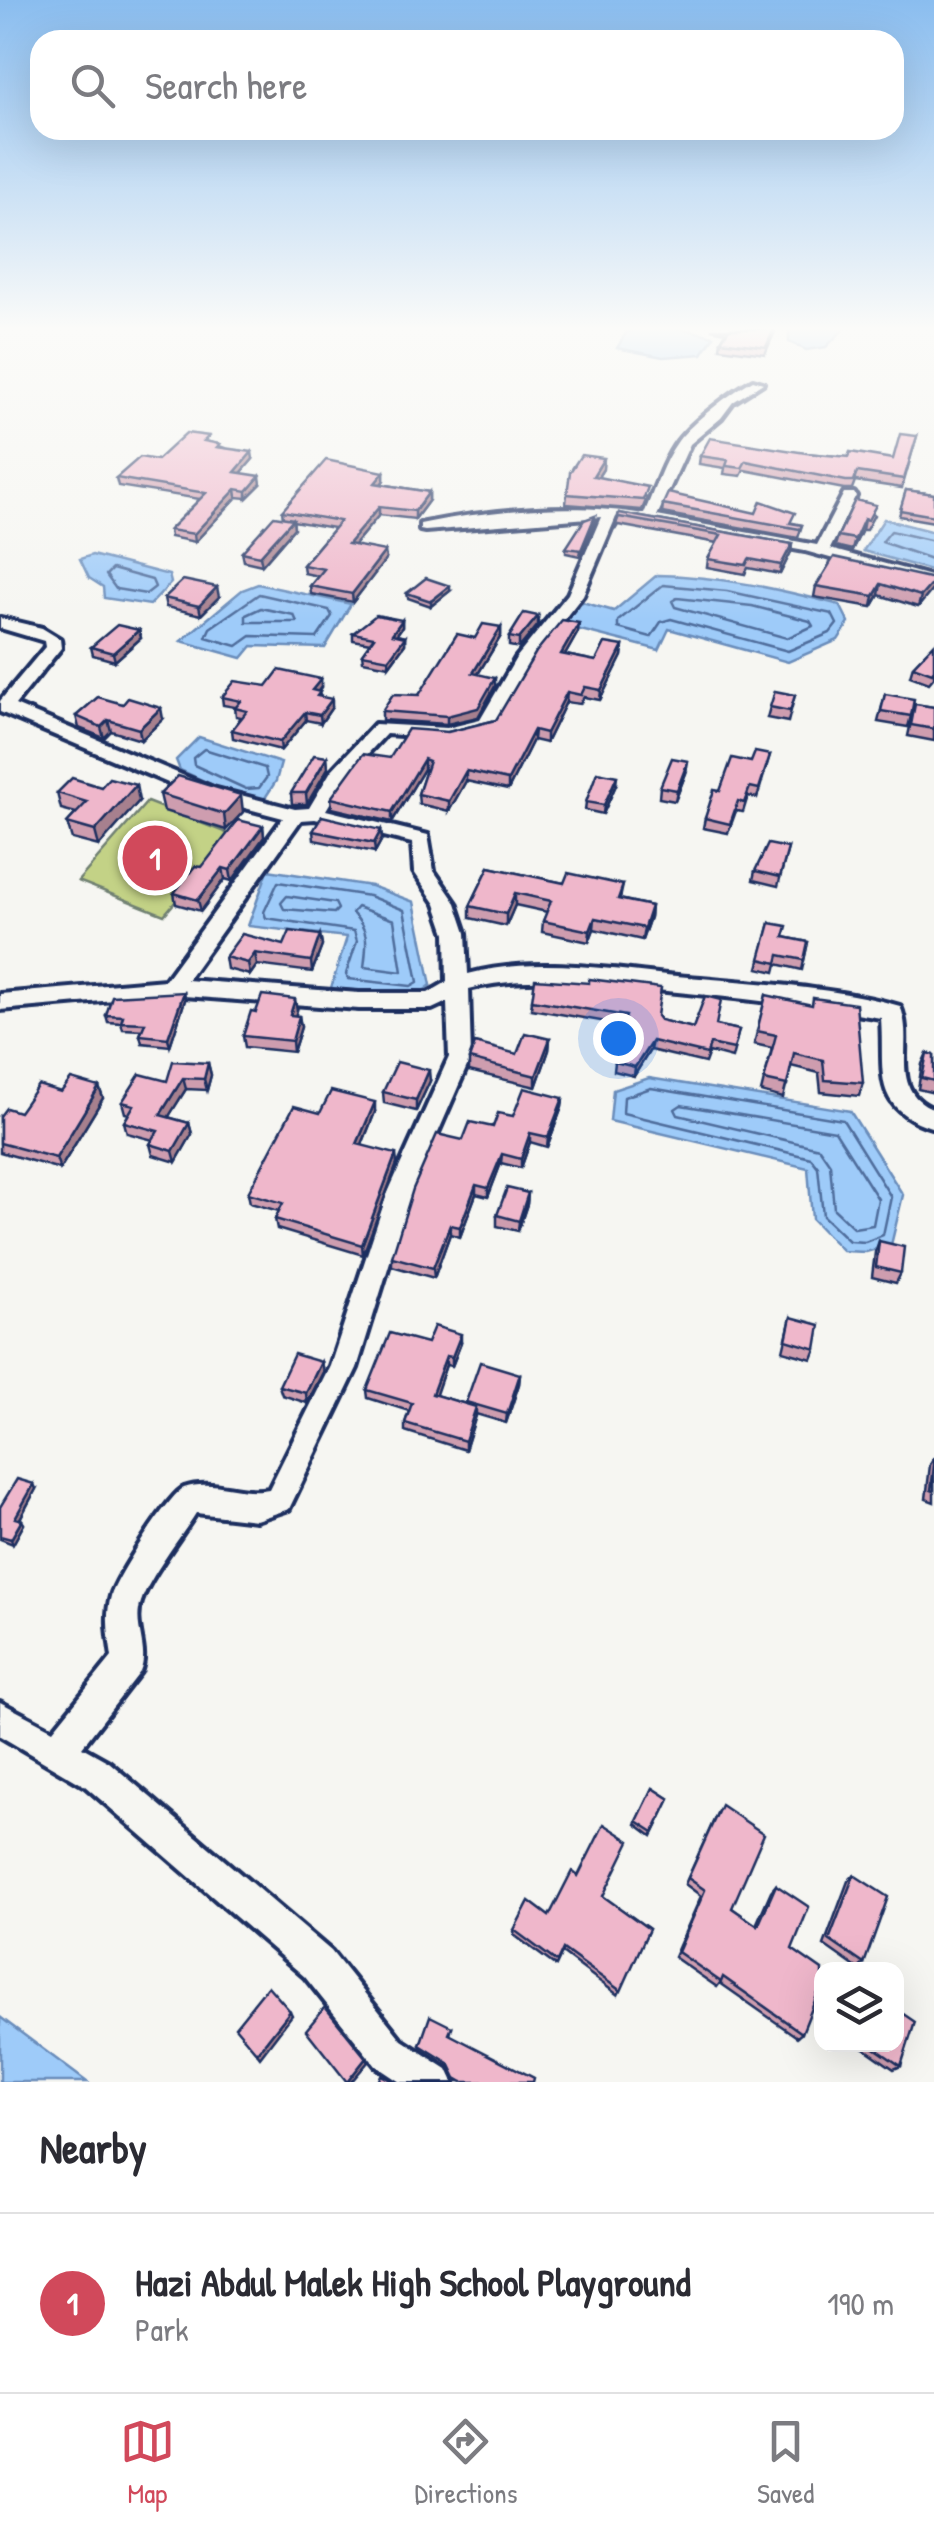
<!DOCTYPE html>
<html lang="en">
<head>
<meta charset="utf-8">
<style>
  body { margin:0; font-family:"Patrick Hand",sans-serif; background:#f7f7f7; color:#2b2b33 }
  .controls { position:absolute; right:30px; bottom:30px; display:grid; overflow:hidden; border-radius:20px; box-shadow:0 10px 40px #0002 }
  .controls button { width:90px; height:90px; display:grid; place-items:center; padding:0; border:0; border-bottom:2px solid #e1e1e2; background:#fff; color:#2b2b33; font:50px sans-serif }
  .you { position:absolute; left:618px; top:1038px; width:35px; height:35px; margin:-25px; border:8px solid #fff; border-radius:50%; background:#1a73e8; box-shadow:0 0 0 15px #1a73e833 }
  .badge { display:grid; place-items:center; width:65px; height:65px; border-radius:50%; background:#d1495b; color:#fff; font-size:32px; font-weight:700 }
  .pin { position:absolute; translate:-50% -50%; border:5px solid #fff; box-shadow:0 2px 10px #0006 }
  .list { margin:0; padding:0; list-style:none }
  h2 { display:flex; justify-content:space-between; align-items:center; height:130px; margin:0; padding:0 40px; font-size:42px }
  h2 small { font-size:32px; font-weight:400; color:#7c7c81 }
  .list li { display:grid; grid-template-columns:65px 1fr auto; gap:30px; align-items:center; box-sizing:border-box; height:180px; padding:0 40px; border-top:2px solid #e1e1e2 }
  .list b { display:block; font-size:38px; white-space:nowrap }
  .list p { margin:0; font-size:32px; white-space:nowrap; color:#7c7c81 }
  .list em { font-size:32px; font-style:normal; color:#7c7c81 }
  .icon { flex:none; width:55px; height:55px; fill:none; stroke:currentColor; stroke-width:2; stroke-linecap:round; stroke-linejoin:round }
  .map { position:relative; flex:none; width:934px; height:2082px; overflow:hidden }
  .search { position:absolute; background:#fff; box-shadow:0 10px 40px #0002; left:30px; right:30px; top:30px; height:110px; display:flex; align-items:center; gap:25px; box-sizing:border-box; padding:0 35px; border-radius:30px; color:#7c7c81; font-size:38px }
  .sheet { height:310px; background:#fff }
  nav { display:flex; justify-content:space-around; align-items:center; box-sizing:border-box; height:140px; border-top:2px solid #e1e1e2; background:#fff; font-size:28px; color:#7c7c81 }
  nav a { display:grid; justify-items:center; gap:5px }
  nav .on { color:#d1495b }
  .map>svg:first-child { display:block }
</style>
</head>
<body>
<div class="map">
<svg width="934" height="2082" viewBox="0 0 934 2082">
  <rect width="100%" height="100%" fill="#f6f6f2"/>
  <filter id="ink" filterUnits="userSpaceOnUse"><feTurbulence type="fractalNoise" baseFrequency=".01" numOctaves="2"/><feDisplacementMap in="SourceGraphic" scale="20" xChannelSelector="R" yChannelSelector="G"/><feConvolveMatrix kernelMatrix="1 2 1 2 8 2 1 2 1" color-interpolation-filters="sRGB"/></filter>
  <g filter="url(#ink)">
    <path fill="#c3d286" stroke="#6f8072" stroke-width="2.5" d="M 147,802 L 232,835 L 164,915 L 78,881 Z"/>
    <g fill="#9ecbf9" stroke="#6a8dbb" stroke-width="2.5">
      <path d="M 635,329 L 683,329 L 714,336 L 702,354 L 663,357 L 617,348 L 626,333 Z"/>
      <path d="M 789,329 L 844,329 L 826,347 L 806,350 L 789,342 Z"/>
      <path d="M 884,519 L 934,532 L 934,571 L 863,551 Z"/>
      <path d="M 92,555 L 169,575 L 171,583 L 150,605 L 104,598 L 103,587 L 89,578 L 80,559 Z"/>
      <path d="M 657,575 C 721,576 779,589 840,605 L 849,623 L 838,640 L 788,662 L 669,629 L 659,650 L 557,624 L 575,600 L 614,611 Z"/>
      <path d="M 258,584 L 351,604 L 325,648 L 252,646 L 242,658 L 181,641 L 242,590 Z"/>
      <path d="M 199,737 L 281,763 L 276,781 L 265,798 L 245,800 L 180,770 L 176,760 Z"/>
      <path d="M 268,870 L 371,886 L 414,902 L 431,985 L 416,997 L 331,988 L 347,937 L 248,926 Z"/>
      <path d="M 649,1078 L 850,1111 L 903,1195 L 891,1245 L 866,1252 L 843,1251 L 812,1219 L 808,1168 L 610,1121 L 613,1090 Z"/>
      <path d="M 0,2017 L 87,2082 L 0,2082 Z"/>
    </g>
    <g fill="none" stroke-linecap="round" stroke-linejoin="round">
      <g stroke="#4f6d9c" stroke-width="2.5">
        <path d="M 934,541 L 891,531 L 882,542 L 934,560"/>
        <path d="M 112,569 L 152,580 L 155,587 L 146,594 L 116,589 L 106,575 Z"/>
        <path d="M 663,585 L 727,591 L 832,614 L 837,624 L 830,633 L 788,651 L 671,619 L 661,622 L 651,637 L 618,628 L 618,621 Z"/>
        <path d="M 259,594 L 329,610 L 332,616 L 317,638 L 251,636 L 237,646 L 206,637 L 210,628 Z"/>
        <path d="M 677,598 L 752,606 L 810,621 L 813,626 L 787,638 L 675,607 L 672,601 Z"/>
        <path d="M 261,608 L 294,615 L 297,622 L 246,622 L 246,615 Z"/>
        <path d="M 204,749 L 265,768 L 267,777 L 259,788 L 246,789 L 194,765 L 193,758 Z"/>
        <path d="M 278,882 L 369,896 L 404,910 L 418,982 L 411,986 L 348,979 L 346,974 L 357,941 L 354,931 L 266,918 L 264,912 Z"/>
        <path d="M 287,896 L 335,903 L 338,909 L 334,913 L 284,909 L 281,903 Z"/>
        <path d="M 357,907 L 394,920 L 402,972 L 364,967 C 367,944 370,930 352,913 Z"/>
        <path d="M 651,1088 L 843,1120 L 891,1197 L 883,1235 L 865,1242 L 849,1241 L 823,1216 L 818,1167 L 811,1158 L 623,1113 L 624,1097 Z"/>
        <path d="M 681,1105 L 835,1131 L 878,1199 L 873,1225 L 854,1228 L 834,1209 L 830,1164 L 819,1148 L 678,1115 L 675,1109 Z"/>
      </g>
      <g stroke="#1b2f5e" stroke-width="8">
        <path id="minor" d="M 753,380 L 763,383 L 733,402 L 721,418 L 690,444 L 657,516 L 817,545 L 844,493 L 854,493 L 856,496 L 830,549 L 934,577 L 934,587 L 805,551 L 616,517 L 583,595 L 530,663 L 493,728 L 447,738 L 386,734 L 345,778 L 326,810 L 428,835 L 434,871 L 456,903 L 466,933 L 468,974 C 537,955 618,971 688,977 C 756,983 835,987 900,1006 C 916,1043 886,1090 934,1109 L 934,1128 C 870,1108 885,1073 881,1018 C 803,1005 724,996 645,989 C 588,983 524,974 469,989 L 471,1057 L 410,1197 L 357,1368 L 289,1509 L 256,1520 L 196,1513 C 181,1537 149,1577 141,1602 C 132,1626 150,1649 140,1672 L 82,1747 L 109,1762 L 331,1951 L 402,2040 L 447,2069 L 453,2082 L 400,2082 L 376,2066 L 305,1977 L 85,1786 L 0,1736 L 0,1702 L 53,1730 L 112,1657 C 109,1636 105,1617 111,1596 C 116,1578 170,1493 184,1488 C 213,1478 240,1495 269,1489 L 330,1366 L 386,1197 L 449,1057 L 447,1002 L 432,1009 L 359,1009 L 171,995 L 0,1010 L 0,994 L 165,980 L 283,818 L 199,796 L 0,712 L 0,701 L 45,647 L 44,641 L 0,628 L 0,618 L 42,628 L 60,639 L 61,648 L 15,705 L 213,788 L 295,809 L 309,808 L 331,771 L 375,724 L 447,728 L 480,720 L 516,658 L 568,594 L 601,517 L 425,531 L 420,530 L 420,524 C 486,510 577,502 644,514 C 654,491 663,461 678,441 C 692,422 732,392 753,380 ZM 315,819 L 412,843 L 414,872 L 436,904 L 446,933 L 447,982 L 428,993 L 359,993 L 187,980 L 301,820 Z"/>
      </g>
      <use href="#minor" fill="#f6f6f2" fill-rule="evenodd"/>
    </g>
    <g fill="#ce9daf" stroke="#1b2f5e" stroke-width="2.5">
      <path d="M 711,329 L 776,329 L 765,354 L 720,348 L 721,341 L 726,332 Z"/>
      <path d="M 917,436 L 902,488 L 855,481 L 852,489 L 844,489 L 744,470 L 741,476 L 724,474 L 725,468 L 699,464 L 700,456 L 806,453 L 848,457 L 893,459 Z"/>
      <path d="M 209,442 L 253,459 L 241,473 L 261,484 L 247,498 L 237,497 L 195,542 L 170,537 L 169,530 L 200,499 L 118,486 L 116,478 L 157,460 Z"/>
      <path d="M 603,469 L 598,477 L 647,498 L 642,510 L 566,504 L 567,494 Z"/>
      <path d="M 384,472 L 384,480 L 381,484 L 429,492 L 429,500 L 415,519 L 379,515 L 354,545 L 386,559 L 353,602 L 311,594 L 310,586 L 318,576 L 304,573 L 303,565 L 334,528 L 293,521 L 294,528 L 262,565 L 244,561 L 242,552 L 283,518 L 282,511 Z"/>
      <path d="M 906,490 L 934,494 L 934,522 L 899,516 Z"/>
      <path d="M 855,500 L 874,515 L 866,530 L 862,530 L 852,550 L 835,546 L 838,536 Z"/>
      <path d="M 663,504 L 793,523 L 802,525 L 798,538 L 662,513 Z"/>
      <path d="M 619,513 L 792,544 L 791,552 L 780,574 L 748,568 L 745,574 L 707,567 L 708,559 L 717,543 L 618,525 L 615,530 Z"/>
      <path d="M 595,521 L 580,556 L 566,553 L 566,548 Z"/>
      <path d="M 934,579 L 932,590 L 918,607 L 879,595 L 872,607 L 814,597 L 816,586 Z"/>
      <path d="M 450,591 L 431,606 L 408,598 L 407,593 Z"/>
      <path d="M 219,597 L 201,615 L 166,607 L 164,598 Z"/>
      <path d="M 538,616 L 538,625 L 519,648 L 509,646 L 509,637 Z"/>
      <path d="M 402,620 L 402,627 L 396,635 L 405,637 L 405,644 L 389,666 L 363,661 L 362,654 L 370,643 L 353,640 L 353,633 Z"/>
      <path d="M 501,627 L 501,636 L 478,674 L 495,686 L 478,717 L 447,724 L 382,720 L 382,711 L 419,695 L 475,638 Z"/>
      <path d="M 139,630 L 141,638 L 115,661 L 93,655 L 91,647 Z"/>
      <path d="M 578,632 L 565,655 L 596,661 L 623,646 L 622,656 L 600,700 L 584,697 L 580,704 L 566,702 L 546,743 L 533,740 L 508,790 L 466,781 L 449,811 L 419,804 L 418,794 L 426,770 L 424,769 L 392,822 L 332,808 L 331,798 L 390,758 L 448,732 L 496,720 Z"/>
      <path d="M 934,644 L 934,677 L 929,683 L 910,676 L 913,666 Z"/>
      <path d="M 321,679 L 321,687 L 318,691 L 321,697 L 332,707 L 321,723 L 306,720 L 281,750 L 233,738 L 232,730 L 241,717 L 236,716 L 235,707 L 223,705 L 222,697 L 267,686 Z"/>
      <path d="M 885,694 L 911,716 L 908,727 L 878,722 Z"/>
      <path d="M 795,695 L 788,722 L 767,718 L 770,707 Z"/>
      <path d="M 915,704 L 934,707 L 934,741 L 908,736 Z"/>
      <path d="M 76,716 L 163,719 L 141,740 L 111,731 L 104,738 L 79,728 Z"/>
      <path d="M 770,755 L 757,798 L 748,796 L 743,812 L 736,811 L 728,833 L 703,828 L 705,818 L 720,791 L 751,762 Z"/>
      <path d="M 327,757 L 328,768 L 307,804 L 292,804 L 291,793 Z"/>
      <path d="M 686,773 L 675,801 L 659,798 L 660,787 Z"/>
      <path d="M 616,785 L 603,814 L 585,810 L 586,802 Z"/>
      <path d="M 57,793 L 139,801 L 99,846 L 72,839 L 67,823 L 76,813 L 61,809 Z"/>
      <path d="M 160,794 L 243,812 L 226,830 L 164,811 Z"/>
      <path d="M 263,826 L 264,837 L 232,881 L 225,879 L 201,911 L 176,904 L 174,893 L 202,867 Z"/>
      <path d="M 381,830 L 382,839 L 375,852 L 314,840 L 313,831 Z"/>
      <path d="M 788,848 L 778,886 L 753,880 L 755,871 Z"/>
      <path d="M 489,867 L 564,883 L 623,885 L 620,899 L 651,906 L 650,917 L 642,940 L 594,929 L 589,942 L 542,932 L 543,921 L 547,912 L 515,905 L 506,926 L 470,918 L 470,906 Z"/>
      <path d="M 770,923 L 784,937 L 808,942 L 802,970 L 777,964 L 775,972 L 758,968 Z"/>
      <path d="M 320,935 L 322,946 L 312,972 L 257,965 L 250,975 L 227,969 L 225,957 L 284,945 Z"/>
      <path d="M 184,992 L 185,1000 L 170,1046 L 142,1043 L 140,1035 L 142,1030 L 123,1029 L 121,1023 L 108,1022 L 106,1015 Z"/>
      <path d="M 766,995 L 863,1083 L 859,1096 L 821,1092 L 819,1073 L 791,1066 L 783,1098 L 761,1092 L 772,1048 L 754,1044 Z"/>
      <path d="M 532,1000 L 657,1016 L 660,1020 L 693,1028 L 716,1025 L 739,1030 L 732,1058 L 709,1052 L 705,1063 L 650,1050 L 634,1076 L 614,1071 L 615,1062 L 626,1031 L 623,1030 L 624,1025 L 531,1009 Z"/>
      <path d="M 297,1010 L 295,1016 L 299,1016 L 301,1027 L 293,1052 L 245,1047 L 243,1036 Z"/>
      <path d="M 550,1039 L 549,1050 L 536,1087 L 469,1071 L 469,1059 L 517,1054 Z"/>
      <path d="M 927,1053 L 934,1055 L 934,1093 L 918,1089 L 922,1064 Z"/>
      <path d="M 208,1063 L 211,1075 L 207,1090 L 186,1089 L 168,1117 L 189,1123 L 192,1134 L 176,1162 L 153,1155 L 150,1144 L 153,1140 L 127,1133 L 124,1122 L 129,1114 L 125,1113 L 122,1102 Z"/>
      <path d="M 430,1081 L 416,1111 L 384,1103 L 383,1092 Z"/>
      <path d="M 99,1087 L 103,1098 L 60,1169 L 0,1152 L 0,1116 L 19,1112 L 61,1092 Z"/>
      <path d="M 563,1098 L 562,1107 L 547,1147 L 530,1142 L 521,1168 L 501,1163 L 488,1197 L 476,1194 L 460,1237 L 450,1234 L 434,1278 L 392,1266 L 392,1257 L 463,1140 L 513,1116 Z"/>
      <path d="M 375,1112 L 362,1145 L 397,1164 L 363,1255 L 277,1229 L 275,1219 L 279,1211 L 250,1203 L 248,1193 L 320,1113 Z"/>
      <path d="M 528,1193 L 527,1204 L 518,1231 L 497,1226 L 497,1215 Z"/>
      <path d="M 879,1241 L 901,1273 L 896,1283 L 872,1277 L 875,1252 Z"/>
      <path d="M 791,1317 L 816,1349 L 812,1359 L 783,1351 Z"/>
      <path d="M 427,1343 L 461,1343 L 452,1366 L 446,1365 L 435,1395 L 466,1404 L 466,1402 L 520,1374 L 519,1384 L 506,1423 L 476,1414 L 465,1450 L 405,1431 L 405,1423 L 409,1411 L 368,1398 L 367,1390 Z"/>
      <path d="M 321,1362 L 323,1372 L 307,1403 L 282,1395 L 279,1386 Z"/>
      <path d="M 934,1457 L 934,1502 L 926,1499 L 930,1465 Z"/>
      <path d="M 36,1489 L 20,1519 L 24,1524 L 13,1544 L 0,1539 L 0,1507 Z"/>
      <path d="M 653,1788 L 670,1799 L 652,1836 L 636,1824 Z"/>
      <path d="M 717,1813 L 732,1908 L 756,1925 L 771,1891 L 776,1885 L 792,1949 L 802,2033 L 797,2037 L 720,1983 L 717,1987 L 674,1957 L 701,1896 L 685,1884 Z"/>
      <path d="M 854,1875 L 864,1964 L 858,1969 L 824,1945 L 848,1881 Z"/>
      <path d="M 603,1897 L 649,1929 L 618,1995 L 562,1953 L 556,1966 L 514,1935 L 514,1930 Z"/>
      <path d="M 452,2027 L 450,2035 L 533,2082 L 456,2081 L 449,2066 L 421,2048 L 420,2045 Z"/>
      <path d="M 858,2044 L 896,2044 L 901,2066 L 894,2069 Z"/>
    </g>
    <g fill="#a7808e" stroke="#1b2f5e" stroke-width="2.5">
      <path d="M 252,452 L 253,459 L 236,479 L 235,472 Z"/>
      <path d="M 604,458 L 603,469 L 592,486 L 593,476 Z"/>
      <path d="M 384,472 L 384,480 L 376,491 L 375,483 Z"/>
      <path d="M 260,476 L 261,484 L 247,498 L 247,491 Z"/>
      <path d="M 236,489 L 237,497 L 195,542 L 194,534 Z"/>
      <path d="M 429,492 L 429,500 L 415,519 L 415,511 Z"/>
      <path d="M 379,507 L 379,515 L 348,552 L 348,544 Z"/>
      <path d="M 595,516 L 595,521 L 580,556 L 581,550 Z"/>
      <path d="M 293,519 L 294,528 L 262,565 L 260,556 Z"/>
      <path d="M 864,519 L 862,530 L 852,550 L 855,539 Z"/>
      <path d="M 792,544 L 791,552 L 780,574 L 781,565 Z"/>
      <path d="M 385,551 L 386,559 L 353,602 L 352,594 Z"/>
      <path d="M 934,581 L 932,590 L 918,607 L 921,596 Z"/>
      <path d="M 881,584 L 879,595 L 872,607 L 874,596 Z"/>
      <path d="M 450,586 L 450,591 L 431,606 L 431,601 Z"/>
      <path d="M 217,587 L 219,597 L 201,615 L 199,606 Z"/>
      <path d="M 538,616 L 538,625 L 519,648 L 519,639 Z"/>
      <path d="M 402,620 L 402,627 L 392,641 L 392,634 Z"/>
      <path d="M 579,623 L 578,632 L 560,664 L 561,654 Z"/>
      <path d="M 501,627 L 501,636 L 473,682 L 473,673 Z"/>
      <path d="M 139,630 L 141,638 L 115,661 L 113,653 Z"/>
      <path d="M 405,637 L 405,644 L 389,666 L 389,659 Z"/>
      <path d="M 623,646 L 622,656 L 600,700 L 601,690 Z"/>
      <path d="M 495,678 L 495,686 L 478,717 L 447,724 L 447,716 Z"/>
      <path d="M 321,679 L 321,687 L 313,698 L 312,690 Z"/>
      <path d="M 567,692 L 566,702 L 546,743 L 546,733 Z"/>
      <path d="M 332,699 L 332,707 L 321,723 L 320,715 Z"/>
      <path d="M 161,708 L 163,719 L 141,740 L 139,729 Z"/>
      <path d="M 305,712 L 306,720 L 281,750 L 280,742 Z"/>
      <path d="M 108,720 L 111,731 L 104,738 L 101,727 Z"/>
      <path d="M 534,730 L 533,740 L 508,790 L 508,780 Z"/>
      <path d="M 327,757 L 328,768 L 307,804 L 306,793 Z"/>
      <path d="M 424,759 L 424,769 L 392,822 L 392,812 Z"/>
      <path d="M 688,761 L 686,773 L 675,801 L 677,790 Z"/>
      <path d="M 466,771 L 466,781 L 449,811 L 449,801 Z"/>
      <path d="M 617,776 L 616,785 L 603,814 L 604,805 Z"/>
      <path d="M 136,785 L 139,801 L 99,846 L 95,831 Z"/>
      <path d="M 241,795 L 243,812 L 226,830 L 224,814 Z"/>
      <path d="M 263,826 L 264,837 L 232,881 L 230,870 Z"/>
      <path d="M 381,830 L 382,839 L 375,852 L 374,843 Z"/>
      <path d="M 223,868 L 225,879 L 201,911 L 198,900 Z"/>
      <path d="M 515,893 L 515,905 L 506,926 L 506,914 Z"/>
      <path d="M 651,906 L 650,917 L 642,940 L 644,928 Z"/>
      <path d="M 595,918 L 594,929 L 589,942 L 590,931 Z"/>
      <path d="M 320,935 L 322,946 L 312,972 L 311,961 Z"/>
      <path d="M 255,953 L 257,965 L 250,975 L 248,963 Z"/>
      <path d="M 184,992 L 185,1000 L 170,1046 L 168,1038 Z"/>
      <path d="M 295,999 L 297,1010 L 292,1027 L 290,1015 Z"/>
      <path d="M 299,1016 L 301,1027 L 293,1052 L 292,1041 Z"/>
      <path d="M 550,1039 L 549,1050 L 536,1087 L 536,1076 Z"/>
      <path d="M 652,1041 L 650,1050 L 634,1076 L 635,1067 Z"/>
      <path d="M 208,1063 L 211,1075 L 207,1090 L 204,1079 Z"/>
      <path d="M 429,1070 L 430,1081 L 416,1111 L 416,1100 Z"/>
      <path d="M 183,1078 L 186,1089 L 163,1126 L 160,1115 Z"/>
      <path d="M 99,1087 L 103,1098 L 60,1169 L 56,1158 Z"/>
      <path d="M 563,1098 L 562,1107 L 547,1147 L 548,1137 Z"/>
      <path d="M 375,1102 L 375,1112 L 358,1154 L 357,1144 Z"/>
      <path d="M 189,1123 L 192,1134 L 176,1162 L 173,1151 Z"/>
      <path d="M 530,1133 L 530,1142 L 521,1168 L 521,1159 Z"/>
      <path d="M 396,1154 L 397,1164 L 363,1255 L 362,1245 Z"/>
      <path d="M 502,1154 L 501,1163 L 488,1197 L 488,1188 Z"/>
      <path d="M 476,1185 L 476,1194 L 460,1237 L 460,1227 Z"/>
      <path d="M 528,1193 L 527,1204 L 518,1231 L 519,1221 Z"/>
      <path d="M 450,1225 L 450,1234 L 434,1278 L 433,1268 Z"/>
      <path d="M 461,1334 L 461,1343 L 452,1366 L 452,1357 Z"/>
      <path d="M 446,1356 L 446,1365 L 433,1403 L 432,1394 Z"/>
      <path d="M 321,1362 L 323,1372 L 307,1403 L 306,1393 Z"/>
      <path d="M 520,1374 L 519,1384 L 506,1423 L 507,1414 Z"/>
      <path d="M 476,1407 L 476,1416 L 465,1450 L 465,1441 Z"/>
      <path d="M 34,1484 L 36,1489 L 18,1522 L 15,1518 Z"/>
      <path d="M 22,1520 L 24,1524 L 13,1544 L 11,1539 Z"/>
      <path d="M 290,2011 L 292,2015 L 260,2057 L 257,2053 Z"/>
      <path d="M 366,2058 L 368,2062 L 351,2082 L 347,2082 Z"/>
    </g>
    <g fill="#efb7cb" stroke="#1b2f5e" stroke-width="2.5">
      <path d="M 729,329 L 774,329 L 766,347 L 721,341 Z"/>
      <path d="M 186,433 L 209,436 L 204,441 L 220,444 L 217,447 L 252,452 L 235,472 L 260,476 L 247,491 L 236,489 L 194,534 L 169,530 L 206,493 L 116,478 L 140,457 L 157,460 Z"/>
      <path d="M 900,434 L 917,436 L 904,479 L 857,472 L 854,481 L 846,481 L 746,461 L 742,468 L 726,466 L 728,460 L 700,456 L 710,438 L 806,453 L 848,457 L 850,452 L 893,459 Z"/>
      <path d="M 581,455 L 604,458 L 593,476 L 648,487 L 643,500 L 567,494 L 570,472 Z"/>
      <path d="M 326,460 L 384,472 L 375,483 L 429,492 L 415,511 L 379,507 L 348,544 L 385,551 L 352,594 L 310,586 L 324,569 L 303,565 L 340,521 L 282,511 Z"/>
      <path d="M 906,490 L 934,494 L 934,516 L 900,510 Z"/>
      <path d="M 668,493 L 756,513 L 761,501 L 795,513 L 790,523 L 802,525 L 800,529 L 663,504 Z"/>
      <path d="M 855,500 L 876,505 L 868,520 L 864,519 L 855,539 L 838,536 Z"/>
      <path d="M 619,513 L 792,544 L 781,565 L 749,559 L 746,565 L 708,559 L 721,535 L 619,517 L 616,522 Z"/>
      <path d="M 274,516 L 293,519 L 260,556 L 242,552 Z"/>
      <path d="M 595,516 L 581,550 L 566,548 L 584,520 Z"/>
      <path d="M 834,557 L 934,579 L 934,581 L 921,596 L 881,584 L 874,596 L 816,586 Z"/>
      <path d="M 426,578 L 450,586 L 431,601 L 407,593 Z"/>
      <path d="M 183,580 L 217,587 L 199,606 L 164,598 Z"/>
      <path d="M 524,613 L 538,616 L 519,639 L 509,637 Z"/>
      <path d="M 376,615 L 402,620 L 392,634 L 405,637 L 389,659 L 362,654 L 374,637 L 353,633 Z"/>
      <path d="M 562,620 L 579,623 L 561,654 L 596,661 L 605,643 L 623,646 L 601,690 L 585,687 L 581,695 L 567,692 L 546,733 L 534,730 L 508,780 L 466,771 L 449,801 L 418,794 L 429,761 L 424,759 L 392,812 L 331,798 L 363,754 L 390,758 L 408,729 L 448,732 L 496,720 L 536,652 Z"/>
      <path d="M 483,624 L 501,627 L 473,673 L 495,678 L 478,708 L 447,716 L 382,711 L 393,694 L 419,695 L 457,634 L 475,638 Z"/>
      <path d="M 117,625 L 139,630 L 113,653 L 91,647 Z"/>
      <path d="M 934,644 L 934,670 L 932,673 L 913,666 Z"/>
      <path d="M 279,670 L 321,679 L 312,690 L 320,692 L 317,696 L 332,699 L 320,715 L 305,712 L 280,742 L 232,730 L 247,711 L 235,708 L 241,701 L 222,697 L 235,681 L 267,686 Z"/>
      <path d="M 775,691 L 795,695 L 790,711 L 770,707 Z"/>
      <path d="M 885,694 L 914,699 L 911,716 L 881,711 Z"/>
      <path d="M 98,697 L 123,704 L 128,698 L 161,708 L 139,729 L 108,720 L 101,727 L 76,716 Z"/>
      <path d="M 915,704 L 934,707 L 934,729 L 911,725 Z"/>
      <path d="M 755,752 L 770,755 L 759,789 L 750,787 L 744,803 L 738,801 L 730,824 L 705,818 L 714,790 L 720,791 L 732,758 L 751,762 Z"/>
      <path d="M 314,755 L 327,757 L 306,793 L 291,793 Z"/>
      <path d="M 672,758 L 688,761 L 677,790 L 660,787 Z"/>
      <path d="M 597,772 L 617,776 L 604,805 L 586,802 Z"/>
      <path d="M 178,776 L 241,795 L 224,814 L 160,794 Z"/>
      <path d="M 72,778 L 101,787 L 109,778 L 136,785 L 95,831 L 67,823 L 87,802 L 57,793 Z"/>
      <path d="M 322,816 L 381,830 L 374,843 L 313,831 Z"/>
      <path d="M 238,820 L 263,826 L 230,870 L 223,868 L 198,900 L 174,893 L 195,866 L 202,867 Z"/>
      <path d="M 768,844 L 788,848 L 780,877 L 755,871 Z"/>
      <path d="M 489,867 L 564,883 L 568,873 L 623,885 L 618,899 L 651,906 L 644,928 L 595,918 L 590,931 L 543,921 L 551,901 L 515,893 L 506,914 L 470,906 Z"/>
      <path d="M 770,923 L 787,926 L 784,937 L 808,942 L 804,960 L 779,955 L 777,963 L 760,959 Z"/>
      <path d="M 290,931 L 320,935 L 311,961 L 255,953 L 248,963 L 225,957 L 242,934 L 284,945 Z"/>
      <path d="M 535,979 L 589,983 L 589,979 L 661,988 L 657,1016 L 660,1020 L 693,1028 L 705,996 L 721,1000 L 716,1025 L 739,1030 L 734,1049 L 710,1044 L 707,1054 L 652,1041 L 635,1067 L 615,1062 L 629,1023 L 624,1022 L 626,1016 L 532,1000 Z"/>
      <path d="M 184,992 L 168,1038 L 140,1035 L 145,1023 L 121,1022 L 123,1016 L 106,1015 L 112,996 Z"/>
      <path d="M 262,995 L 295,999 L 290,1015 L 299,1016 L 292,1041 L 243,1036 L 251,1011 L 256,1012 Z"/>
      <path d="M 766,995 L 812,1005 L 813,998 L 856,1004 L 863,1083 L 825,1080 L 823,1060 L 794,1053 L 787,1085 L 764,1080 L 776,1035 L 757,1031 Z"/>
      <path d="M 525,1033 L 550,1039 L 536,1076 L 469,1059 L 475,1043 L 517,1054 Z"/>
      <path d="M 927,1053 L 934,1055 L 934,1081 L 922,1078 Z"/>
      <path d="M 173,1061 L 208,1063 L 204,1079 L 183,1078 L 160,1115 L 189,1123 L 173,1151 L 150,1144 L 158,1131 L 124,1122 L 134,1105 L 122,1102 L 140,1074 L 167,1081 Z"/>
      <path d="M 397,1062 L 429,1070 L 416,1100 L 383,1092 Z"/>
      <path d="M 71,1079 L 99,1087 L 56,1158 L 0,1143 L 0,1116 L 6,1108 L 19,1112 L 38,1085 L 61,1092 Z"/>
      <path d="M 524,1088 L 563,1098 L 548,1137 L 530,1133 L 521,1159 L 502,1154 L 488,1188 L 476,1185 L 460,1227 L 450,1225 L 433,1268 L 392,1257 L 413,1189 L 437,1134 L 463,1140 L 470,1122 L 493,1127 L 498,1113 L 513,1116 Z"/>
      <path d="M 331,1091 L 375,1102 L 357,1144 L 396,1154 L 362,1245 L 275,1219 L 283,1203 L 248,1193 L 294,1106 L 320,1113 Z"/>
      <path d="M 507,1188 L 528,1193 L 519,1221 L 497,1215 Z"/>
      <path d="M 879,1241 L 904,1247 L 901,1273 L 876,1267 Z"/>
      <path d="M 791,1317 L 820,1325 L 816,1349 L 786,1340 Z"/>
      <path d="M 434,1326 L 461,1334 L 452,1357 L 446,1356 L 432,1394 L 476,1407 L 465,1441 L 405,1423 L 412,1403 L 367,1390 L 390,1333 L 427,1343 Z"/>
      <path d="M 294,1354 L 321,1362 L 306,1393 L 279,1386 Z"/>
      <path d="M 480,1362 L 520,1374 L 507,1414 L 466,1402 Z"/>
      <path d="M 934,1466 L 934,1491 L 931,1490 Z"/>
      <path d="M 17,1479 L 34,1484 L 15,1518 L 22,1520 L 11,1539 L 0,1536 L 0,1507 Z"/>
      <path d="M 653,1788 L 670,1799 L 654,1832 L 637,1821 Z"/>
      <path d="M 721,1805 L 764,1834 L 732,1908 L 758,1926 L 776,1885 L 809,1907 L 792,1949 L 822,1970 L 822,1983 L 802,2033 L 723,1977 L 721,1982 L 678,1952 L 705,1890 L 688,1878 Z"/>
      <path d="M 604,1824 L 630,1841 L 603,1896 L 649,1929 L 621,1991 L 563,1949 L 557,1962 L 514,1930 L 529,1901 L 549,1916 L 572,1871 L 578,1876 Z"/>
      <path d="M 854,1875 L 888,1897 L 864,1964 L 829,1940 Z"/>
      <path d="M 268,1986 L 290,2011 L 257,2053 L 235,2027 Z"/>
      <path d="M 325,2007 L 366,2058 L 347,2082 L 306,2030 Z"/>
      <path d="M 896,2009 L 915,2022 L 901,2066 L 869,2044 L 896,2044 Z"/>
      <path d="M 430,2016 L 452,2027 L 449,2034 L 534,2078 L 533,2082 L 463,2082 L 456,2078 L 449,2063 L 420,2045 Z"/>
      <path d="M 381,2075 L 394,2082 L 378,2082 Z"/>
    </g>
  </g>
  <linearGradient id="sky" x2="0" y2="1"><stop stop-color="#8abdef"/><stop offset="0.53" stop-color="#fbfbf9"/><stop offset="1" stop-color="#fbfbf9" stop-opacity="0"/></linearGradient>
  <rect width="934" height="620" fill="url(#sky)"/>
</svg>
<div class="controls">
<button><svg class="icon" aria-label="layers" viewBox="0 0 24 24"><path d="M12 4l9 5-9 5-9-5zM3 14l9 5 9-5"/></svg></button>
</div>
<div class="you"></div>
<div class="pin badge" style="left:155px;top:858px">1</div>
<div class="search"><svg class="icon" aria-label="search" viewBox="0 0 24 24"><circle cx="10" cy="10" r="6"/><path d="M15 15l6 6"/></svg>Search here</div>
</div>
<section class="sheet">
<h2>Nearby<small></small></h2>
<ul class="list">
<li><span class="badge">1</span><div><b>Hazi Abdul Malek High School Playground</b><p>Park</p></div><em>190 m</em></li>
</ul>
</section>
<nav>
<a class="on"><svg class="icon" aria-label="map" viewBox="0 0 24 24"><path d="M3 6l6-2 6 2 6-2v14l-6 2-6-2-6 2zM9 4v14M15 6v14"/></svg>Map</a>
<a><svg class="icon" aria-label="directions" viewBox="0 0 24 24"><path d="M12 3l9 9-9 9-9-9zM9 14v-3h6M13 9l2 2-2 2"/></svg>Directions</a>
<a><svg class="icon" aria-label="saved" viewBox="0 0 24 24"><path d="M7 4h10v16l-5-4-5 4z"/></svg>Saved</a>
</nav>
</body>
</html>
